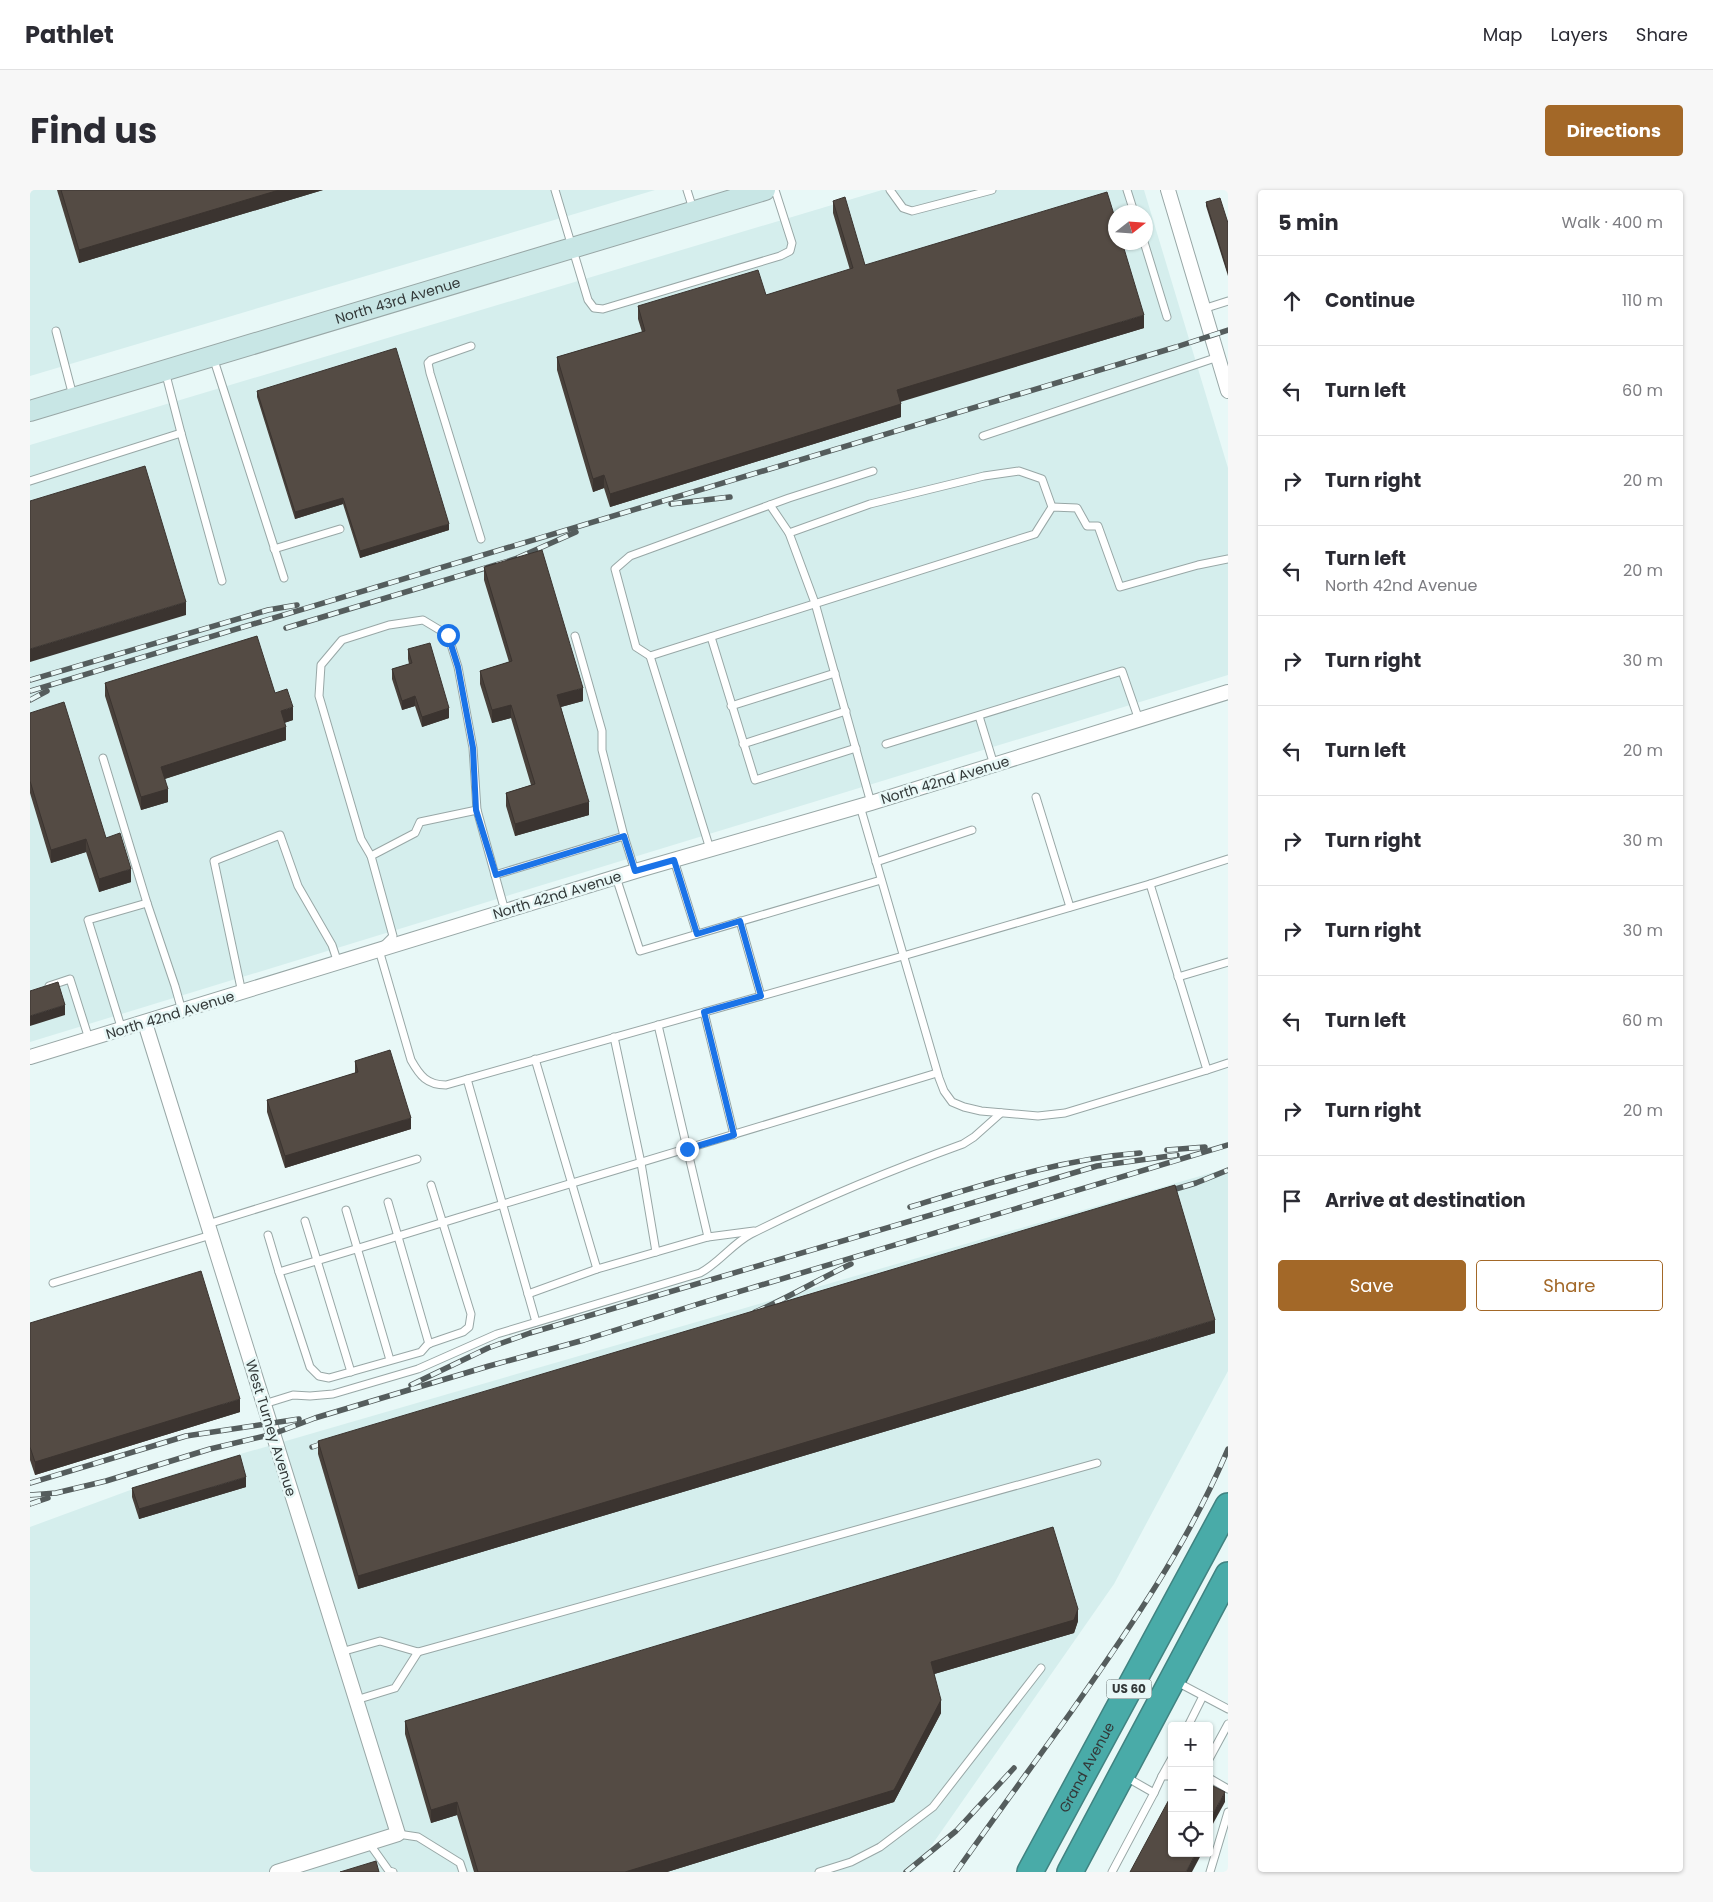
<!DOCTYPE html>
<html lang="en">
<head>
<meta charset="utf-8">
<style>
  body { margin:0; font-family:Poppins,sans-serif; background:#f7f7f7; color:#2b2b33 }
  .controls { position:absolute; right:15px; bottom:15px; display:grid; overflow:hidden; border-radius:5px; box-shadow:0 1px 4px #0004 }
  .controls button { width:45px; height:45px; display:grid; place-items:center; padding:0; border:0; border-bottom:1px solid #e1e1e2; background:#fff; color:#2b2b33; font:25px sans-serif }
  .compass { position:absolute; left:1078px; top:15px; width:45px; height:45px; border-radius:50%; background:#fff; box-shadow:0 1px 4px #0004; rotate:73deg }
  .stop { position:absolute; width:15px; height:15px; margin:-11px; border:4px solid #1a73e8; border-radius:50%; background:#fff }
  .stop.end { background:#1a73e8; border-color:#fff; box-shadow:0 1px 5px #0008 }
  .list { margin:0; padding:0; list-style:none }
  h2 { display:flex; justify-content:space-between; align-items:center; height:65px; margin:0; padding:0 20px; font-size:21px }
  h2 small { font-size:16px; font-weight:400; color:#7c7c81 }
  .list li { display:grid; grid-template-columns:32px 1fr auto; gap:15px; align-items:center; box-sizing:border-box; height:90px; padding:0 20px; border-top:1px solid #e1e1e2 }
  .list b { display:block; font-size:19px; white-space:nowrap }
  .list p { margin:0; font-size:16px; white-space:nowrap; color:#7c7c81 }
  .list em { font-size:16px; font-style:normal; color:#7c7c81 }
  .actions { display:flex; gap:10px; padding:15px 20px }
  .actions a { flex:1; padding:11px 0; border:1px solid #a36828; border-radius:5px; text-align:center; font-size:18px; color:#a36828 }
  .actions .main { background:#a36828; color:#fff }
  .icon { flex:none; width:28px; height:28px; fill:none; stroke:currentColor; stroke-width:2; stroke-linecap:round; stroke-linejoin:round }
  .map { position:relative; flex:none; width:1198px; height:1682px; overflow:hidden; border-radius:5px }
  header { display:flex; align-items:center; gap:30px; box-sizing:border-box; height:70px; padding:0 25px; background:#fff; border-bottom:1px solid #e1e1e2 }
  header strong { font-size:24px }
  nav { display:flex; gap:28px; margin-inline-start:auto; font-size:18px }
  .intro { display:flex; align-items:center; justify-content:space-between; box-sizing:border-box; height:120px; padding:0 30px }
  h1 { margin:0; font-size:35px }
  .button { padding:12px 22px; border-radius:5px; background:#a36828; color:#fff; font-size:18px; font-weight:700 }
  main { display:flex; gap:30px; padding:0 30px }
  aside { flex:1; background:#fff; border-radius:5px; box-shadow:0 1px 4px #0004 }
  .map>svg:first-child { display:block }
</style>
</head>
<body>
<header>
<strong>Pathlet</strong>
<nav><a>Map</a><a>Layers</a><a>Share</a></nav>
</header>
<div class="intro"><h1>Find us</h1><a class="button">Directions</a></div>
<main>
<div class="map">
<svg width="1198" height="1682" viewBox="0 0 1198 1682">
  <rect width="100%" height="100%" fill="#e8f8f7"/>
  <g fill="#d5eeed" fill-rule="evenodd">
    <path d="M 0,0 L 625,0 L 0,186 Z"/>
    <path d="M 852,0 L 1114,0 L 1198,278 L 1198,485 L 0,852 L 0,255 ZM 1086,22 L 1116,22 L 1116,52 L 1086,52 Z"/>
    <path d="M 1198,978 L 1198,1181 L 1084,1394 L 883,1682 L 0,1682 L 0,1337 L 152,1281 Z"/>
  </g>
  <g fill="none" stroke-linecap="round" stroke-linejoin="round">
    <g stroke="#98a7a6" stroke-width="9">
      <g id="lane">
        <path d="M 525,0 L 558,110 L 564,118 L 573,119 L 750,66 L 760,61 L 762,53 L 745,0"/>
        <path d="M 657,0 L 663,19"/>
        <path d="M 860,0 L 873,18 L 882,21 L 962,0"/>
        <path d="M 1097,0 L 1104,22"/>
        <path d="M 1114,52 L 1137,127"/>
        <path d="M 1173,119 L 1198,111"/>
        <path d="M 26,141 L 43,206"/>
        <path d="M 441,156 L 401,170 L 398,173 L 400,183 L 451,349"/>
        <path d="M 183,167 L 254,388"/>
        <path d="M 135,181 L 151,243 L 192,391"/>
        <path d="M 953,246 L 1188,167"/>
        <path d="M 843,281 L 759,308 L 600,366 L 585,379 L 606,457 L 620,466 L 1005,344 L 1022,317 L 1047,318 L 1057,336 L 1068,336 L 1090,397 L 1168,375 L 1198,369"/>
        <path d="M 0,291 L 151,243"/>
        <path d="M 740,315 L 759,343"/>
        <path d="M 244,359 L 310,339"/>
        <path d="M 545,446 L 572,541 L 572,560 L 594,646"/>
        <path d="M 681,447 L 725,590 L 826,558"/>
        <path d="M 620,466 L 680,659"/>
        <path d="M 701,516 L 805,483"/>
        <path d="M 949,526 L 964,575"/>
        <path d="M 713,554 L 816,521"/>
        <path d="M 856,554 L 1092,481 L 1109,530"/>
        <path d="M 73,568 L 117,713"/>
        <path d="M 1006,607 L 1040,717"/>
        <path d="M 841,613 L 785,413 L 759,343 L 840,314 L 954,286 L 989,281 L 1012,289 L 1022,317"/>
        <path d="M 830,616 L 909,888 L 914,901 L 922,912 L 934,917 L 951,921 L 1008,926 L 1035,923 L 1177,880 L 1120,694 L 1198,669"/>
        <path d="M 341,666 L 331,649 L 289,506 L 291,475 L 312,450 L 359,435 L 393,430 L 418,445 L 428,477 L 443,558 L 447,620"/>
        <path d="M 644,670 L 667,744"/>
        <path d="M 846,672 L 942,640"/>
        <path d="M 465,685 L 447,620 L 390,632 L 385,643 L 341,666 L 363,746 L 349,760 L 381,870 C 390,886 397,895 416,895 L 873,766 L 1120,694"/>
        <path d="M 586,687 L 610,761 L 851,690"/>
        <path d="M 475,721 L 465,685 L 594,646 L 605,681"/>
        <path d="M 710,731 L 731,806"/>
        <path d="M 1148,787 L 1198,772"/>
        <path d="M 19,796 L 40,789 L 59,849"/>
        <path d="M 212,803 L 184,671 L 250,645 L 268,696 L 302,755 L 308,773"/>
        <path d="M 674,822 L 704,945"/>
        <path d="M 92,840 L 58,730 L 117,713 L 145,796 L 152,821"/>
        <path d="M 584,847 L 611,973 L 626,1062"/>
        <path d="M 505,869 L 567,1079 L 678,1047 L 628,835"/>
        <path d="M 1177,880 L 1198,873"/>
        <path d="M 437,889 L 506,1132"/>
        <path d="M 401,995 L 441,1124 L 439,1137 L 433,1142 L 398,1154 L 391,1162 L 299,1188 L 289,1186 L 280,1177 L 249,1082 C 324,1060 398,1037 473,1014 L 907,883"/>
        <path d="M 358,1012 L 399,1154"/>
        <path d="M 316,1020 L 360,1170"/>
        <path d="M 275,1031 L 321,1182"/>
        <path d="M 178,1034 L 387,969"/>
        <path d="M 238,1045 L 249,1082"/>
        <path d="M 678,1047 L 724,1041"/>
        <path d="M 23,1093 L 181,1045"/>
        <path d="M 498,1104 L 567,1079"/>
        <path d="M 234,1214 L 263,1205 L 280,1206 L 303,1204 L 388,1179 L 467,1144 L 670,1083 C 689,1073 702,1054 721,1044 C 790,1009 861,980 933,954 L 944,947 L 971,923"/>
        <path d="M 311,1462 L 350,1451 L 388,1462 L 1067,1273"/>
        <path d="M 1145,1491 L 1198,1519"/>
        <path d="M 326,1510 L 365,1498 L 388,1462"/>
        <path d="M 1158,1536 L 1173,1506"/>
        <path d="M 1179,1569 L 1198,1534"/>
        <path d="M 1132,1586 L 1142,1568"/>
        <path d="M 1179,1588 L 1198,1599"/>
        <path d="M 1124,1603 L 1132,1586 L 1142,1586"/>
        <path d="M 368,1644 L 388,1647 L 430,1673 L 433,1682"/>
        <path d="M 339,1653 L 359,1681 L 363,1682"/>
        <path d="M 789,1682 L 821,1672 L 850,1657 L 903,1617 L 1011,1478"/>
        <path d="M 1082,1682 L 1124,1603 L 1096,1587"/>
        <path d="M 1180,1682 L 1198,1622"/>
      </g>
    </g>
    <g stroke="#98a7a6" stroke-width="16">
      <g id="street">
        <path d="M 1138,0 L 1198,201"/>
        <path d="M 115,833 L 368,1644 L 247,1682"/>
        <path d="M 0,867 L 609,680 L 841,613 L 1198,502"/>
      </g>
    </g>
    <g stroke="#98a7a6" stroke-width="22">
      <g id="secondary">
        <path id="s1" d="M 0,221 L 735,0"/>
      </g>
    </g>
    <g stroke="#418381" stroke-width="28">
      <g id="highway">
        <path id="s2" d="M 1000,1682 L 1198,1316"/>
        <path d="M 1040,1682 L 1198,1385"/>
      </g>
    </g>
    <use href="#lane" stroke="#fff" stroke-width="7"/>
    <use href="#street" stroke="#fff" stroke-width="14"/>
    <use href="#secondary" stroke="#c8e6e5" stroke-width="20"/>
    <use href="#highway" stroke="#49aba8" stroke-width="25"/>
    <g stroke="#555d5d" stroke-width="5.5">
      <g id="rail">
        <path d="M 641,314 L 700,307"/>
        <path d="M 256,438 L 485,369 L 546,342"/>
        <path d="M 0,490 L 238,420 L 267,415"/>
        <path d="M 0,501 L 1146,157 L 1198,140"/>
        <path d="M 0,510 L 17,501"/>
        <path d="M 1137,960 L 1175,957"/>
        <path d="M 1132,1003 L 1166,993 L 1198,980"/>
        <path d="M 880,1017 C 956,994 1031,969 1110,963"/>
        <path d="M 725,1122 C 758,1108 789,1089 821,1074"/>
        <path d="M 381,1195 L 458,1158 L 500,1143 L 1067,976 L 1147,965"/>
        <path d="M 282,1257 L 301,1251"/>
        <path d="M 0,1293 L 156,1246 L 269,1229"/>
        <path d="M 0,1305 L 26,1303 L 76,1291 L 180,1259 L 243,1244 L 285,1228 L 459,1176 L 554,1150 L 668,1114 L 1198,955"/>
        <path d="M 0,1314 L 18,1308"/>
        <path d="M 876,1682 L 926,1641 L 984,1578"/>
        <path d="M 926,1682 C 964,1628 1003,1575 1041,1522 C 1100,1438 1158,1354 1198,1259"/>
      </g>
    </g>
    <use href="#rail" stroke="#e8f8f7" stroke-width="4" stroke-dasharray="11" stroke-linecap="butt"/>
  </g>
  <g fill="#48403a">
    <path d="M 27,0 L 293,0 L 49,73 Z"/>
    <path d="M 803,11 L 835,75 L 1114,138 L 870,211 L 871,227 L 580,317 L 574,298 L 563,302 L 527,180 L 527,167 L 612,142 L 608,129 L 608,116 L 736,105 L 820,80 L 803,23 Z"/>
    <path d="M 1176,12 L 1198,33 L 1198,86 L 1176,16 Z"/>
    <path d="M 227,201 L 419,340 L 330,368 L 313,314 L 265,329 L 227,207 Z"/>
    <path d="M 454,377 L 553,511 L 531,517 L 559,625 L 485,646 L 476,616 L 476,603 L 501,595 L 481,528 L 462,533 L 450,494 L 450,481 L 479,472 L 454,390 Z"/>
    <path d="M 378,459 L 419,528 L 392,537 L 385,516 L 372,520 L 362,489 L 362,479 L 379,474 L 378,469 Z"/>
    <path d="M 75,493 L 245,503 L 263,530 L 254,533 L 256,550 L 135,589 L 138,612 L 111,620 L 75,506 Z"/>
    <path d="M 0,523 L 76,648 L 101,692 L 69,702 L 56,662 L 21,673 L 0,603 Z"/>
    <path d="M 325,871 L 381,939 L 255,978 L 237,922 L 237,910 L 325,883 Z"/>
    <path d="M 0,1133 L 210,1222 L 5,1285 L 0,1270 Z"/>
    <path d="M 1185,1143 L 328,1399 L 288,1264 L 288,1251 Z"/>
    <path d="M 216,1297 L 109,1329 L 102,1307 L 102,1298 Z"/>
    <path d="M 1048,1431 L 1044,1443 L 904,1484 L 911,1523 L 864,1612 L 637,1682 L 444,1682 L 427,1625 L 401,1633 L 375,1544 L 375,1531 Z"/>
  </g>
  <g fill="#3b3430">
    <path d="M 249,0 L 293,0 L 49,73 L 49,60 Z"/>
    <path d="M 1114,125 L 1114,138 L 867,213 L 867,200 Z"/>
    <path d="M 871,214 L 871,227 L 580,317 L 580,304 Z"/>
    <path d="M 574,285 L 574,298 L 563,302 L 563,289 Z"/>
    <path d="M 313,308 L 313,314 L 265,329 L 265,322 Z"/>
    <path d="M 419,334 L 419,340 L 330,368 L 330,361 Z"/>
    <path d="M 156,412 L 156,425 L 0,472 L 0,459 Z"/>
    <path d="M 553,498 L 553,511 L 527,518 L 527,505 Z"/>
    <path d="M 385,506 L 385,516 L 372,520 L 372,511 Z"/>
    <path d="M 481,515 L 481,528 L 462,533 L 462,520 Z"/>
    <path d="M 263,517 L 263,530 L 251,534 L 251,521 Z"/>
    <path d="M 419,518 L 419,528 L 392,537 L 392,527 Z"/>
    <path d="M 256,537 L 256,550 L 131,590 L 131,577 Z"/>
    <path d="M 138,599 L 138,612 L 111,620 L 111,607 Z"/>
    <path d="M 559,612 L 559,625 L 485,646 L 485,634 Z"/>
    <path d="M 56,649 L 56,662 L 21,673 L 21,660 Z"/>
    <path d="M 101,679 L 101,692 L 69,702 L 69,689 Z"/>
    <path d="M 35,815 L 35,825 L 0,836 L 0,826 Z"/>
    <path d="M 381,928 L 381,939 L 255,978 L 255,966 Z"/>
    <path d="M 1185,1130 L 1185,1143 L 328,1399 L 328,1386 Z"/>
    <path d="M 210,1209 L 210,1222 L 5,1285 L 5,1272 Z"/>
    <path d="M 216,1287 L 216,1297 L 109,1329 L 109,1319 Z"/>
    <path d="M 1048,1419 L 1048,1431 L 1044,1443 L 901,1485 L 901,1472 Z"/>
    <path d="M 911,1510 L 911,1523 L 864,1612 L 637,1682 L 595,1682 Z"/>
    <path d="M 1195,1602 L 1195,1612 L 1179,1641 L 1179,1631 Z"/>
    <path d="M 427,1612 L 427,1625 L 401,1633 L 401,1620 Z"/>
    <path d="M 1166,1663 L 1171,1663 L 1171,1665 L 1162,1682 L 1156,1682 Z"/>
  </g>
  <g fill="#544b44" stroke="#3b3430">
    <path d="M 31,0 L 249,0 L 49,60 Z"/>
    <path d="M 1077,2 L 1086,31 L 1086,52 L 1092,52 L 1114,125 L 867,200 L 871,214 L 580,304 L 574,285 L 563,289 L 527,167 L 615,141 L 608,116 L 728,80 L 736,105 L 823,78 L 803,11 L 815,7 L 835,75 Z"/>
    <path d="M 1190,8 L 1198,33 L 1198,83 L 1176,12 Z"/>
    <path d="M 366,158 L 419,334 L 330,361 L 313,308 L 265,322 L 227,201 Z"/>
    <path d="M 115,276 L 156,412 L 0,459 L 0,311 Z"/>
    <path d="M 512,360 L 553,498 L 527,505 L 559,612 L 485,634 L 476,603 L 505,594 L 481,515 L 462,520 L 450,481 L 482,471 L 454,377 Z"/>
    <path d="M 227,446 L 245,503 L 257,499 L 263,517 L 251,521 L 256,537 L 131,577 L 138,599 L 111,607 L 75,493 Z"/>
    <path d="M 400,453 L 419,518 L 392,527 L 385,506 L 372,511 L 362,479 L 382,473 L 378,459 Z"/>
    <path d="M 34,512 L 76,648 L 90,643 L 101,679 L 69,689 L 56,649 L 21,660 L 0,591 L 0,523 Z"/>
    <path d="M 28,792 L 35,815 L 0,826 L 0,801 Z"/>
    <path d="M 360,860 L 381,928 L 255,966 L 237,910 L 328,882 L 325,871 Z"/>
    <path d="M 1145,995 L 1185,1130 L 328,1386 L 288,1251 Z"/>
    <path d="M 171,1081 L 210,1209 L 5,1272 L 0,1257 L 0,1133 Z"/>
    <path d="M 210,1265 L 216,1287 L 109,1319 L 102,1298 Z"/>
    <path d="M 1023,1337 L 1048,1419 L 1044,1430 L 901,1472 L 911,1510 L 864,1600 L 595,1682 L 448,1682 L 427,1612 L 401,1620 L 375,1531 Z"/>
    <path d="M 1179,1594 L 1195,1602 L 1179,1631 Z"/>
    <path d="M 1142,1604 L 1142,1663 L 1166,1663 L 1156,1682 L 1100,1682 Z"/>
    <path d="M 346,1671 L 349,1682 L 310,1682 Z"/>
  </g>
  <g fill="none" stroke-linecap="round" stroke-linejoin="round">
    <path stroke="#1a73e8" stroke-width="6" d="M 418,445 L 428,477 L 443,558 L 446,620 L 466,685 L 594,646 L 605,681 L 644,670 L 667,744 L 710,731 L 731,806 L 674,822 L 704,945 L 657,959"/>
  </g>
  <g text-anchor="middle" stroke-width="5" stroke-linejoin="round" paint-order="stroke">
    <rect fill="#e8f8f7" stroke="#697272" stroke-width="1" x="1076.5" y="1489.5" width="45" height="19" rx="4"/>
    <g font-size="12" font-weight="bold" fill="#333939">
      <text x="1099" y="1503">US 60</text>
    </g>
    <g font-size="14" fill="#333939" stroke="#e8f8f7">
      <text dy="5" stroke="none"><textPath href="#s1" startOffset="384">North 43rd Avenue</textPath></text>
      <text transform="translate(915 590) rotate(-17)" y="5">North 42nd Avenue</text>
      <text transform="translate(527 705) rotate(-17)" y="5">North 42nd Avenue</text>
      <text transform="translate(140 825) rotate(-17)" y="5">North 42nd Avenue</text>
      <text transform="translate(241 1238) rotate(73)" y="5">West Turney Avenue</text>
      <text dy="5" stroke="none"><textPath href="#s2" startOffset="119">Grand Avenue</textPath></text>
    </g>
  </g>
</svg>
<div class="controls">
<button>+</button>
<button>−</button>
<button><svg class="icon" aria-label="locate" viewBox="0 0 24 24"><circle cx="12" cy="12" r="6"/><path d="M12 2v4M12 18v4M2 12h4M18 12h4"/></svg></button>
</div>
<svg class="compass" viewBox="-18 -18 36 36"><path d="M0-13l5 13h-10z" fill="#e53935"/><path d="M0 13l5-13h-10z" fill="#7c7c81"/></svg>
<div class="stop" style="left:418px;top:445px"></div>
<div class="stop end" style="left:657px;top:959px"></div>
</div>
<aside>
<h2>5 min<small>Walk · 400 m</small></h2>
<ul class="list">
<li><svg class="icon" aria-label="ahead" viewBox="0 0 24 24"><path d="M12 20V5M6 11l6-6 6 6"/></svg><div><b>Continue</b></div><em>110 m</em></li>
<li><svg class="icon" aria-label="left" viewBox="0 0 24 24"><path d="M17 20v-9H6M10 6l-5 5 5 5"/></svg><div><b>Turn left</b></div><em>60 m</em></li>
<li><svg class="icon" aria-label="right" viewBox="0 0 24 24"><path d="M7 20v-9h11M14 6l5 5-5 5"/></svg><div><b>Turn right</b></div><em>20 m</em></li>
<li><svg class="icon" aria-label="left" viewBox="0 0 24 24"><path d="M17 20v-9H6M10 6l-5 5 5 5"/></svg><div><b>Turn left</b><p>North 42nd Avenue</p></div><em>20 m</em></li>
<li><svg class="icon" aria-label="right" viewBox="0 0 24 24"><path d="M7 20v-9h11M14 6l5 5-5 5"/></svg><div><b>Turn right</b></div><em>30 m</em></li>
<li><svg class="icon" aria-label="left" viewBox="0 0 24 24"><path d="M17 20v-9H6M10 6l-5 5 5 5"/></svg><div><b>Turn left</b></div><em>20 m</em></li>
<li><svg class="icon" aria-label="right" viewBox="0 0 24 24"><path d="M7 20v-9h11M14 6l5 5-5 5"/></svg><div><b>Turn right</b></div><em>30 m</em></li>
<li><svg class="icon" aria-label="right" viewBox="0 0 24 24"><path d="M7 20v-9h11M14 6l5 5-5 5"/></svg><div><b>Turn right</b></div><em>30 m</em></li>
<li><svg class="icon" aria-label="left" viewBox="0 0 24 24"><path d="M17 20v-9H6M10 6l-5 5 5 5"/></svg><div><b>Turn left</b></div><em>60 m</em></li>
<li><svg class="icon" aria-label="right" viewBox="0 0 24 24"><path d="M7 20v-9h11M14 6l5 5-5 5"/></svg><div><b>Turn right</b></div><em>20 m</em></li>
<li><svg class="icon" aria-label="arrive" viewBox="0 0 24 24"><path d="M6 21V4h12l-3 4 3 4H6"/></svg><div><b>Arrive at destination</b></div></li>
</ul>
<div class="actions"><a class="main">Save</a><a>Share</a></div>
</aside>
</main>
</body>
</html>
